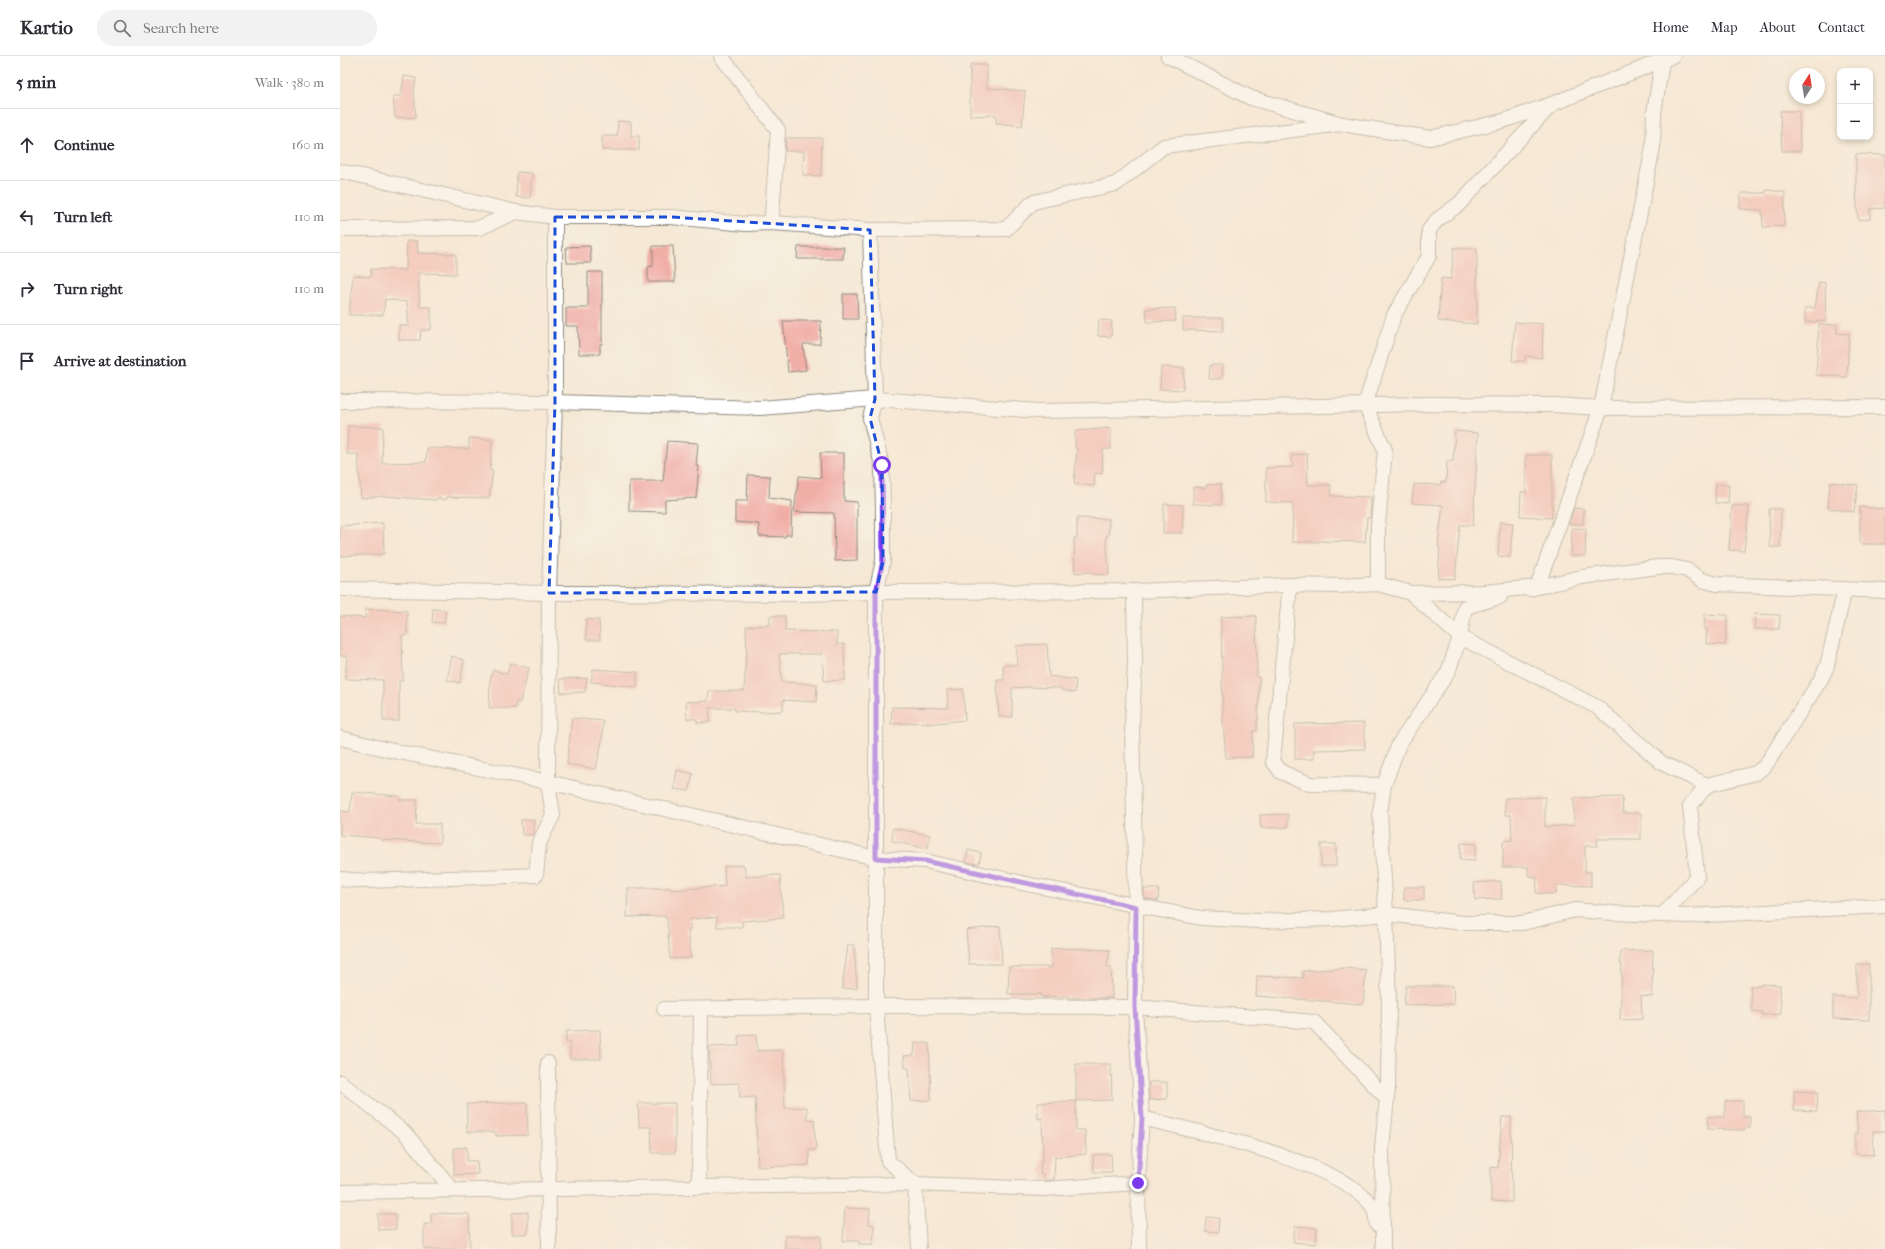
<!DOCTYPE html>
<html lang="en">
<head>
<meta charset="utf-8">
<style>
  body { margin:0; font-family:"IM FELL French Canon",serif; background:#f2f2f3; color:#2b2b33 }
  .controls { position:absolute; right:12px; top:12px; display:grid; overflow:hidden; border-radius:8px; box-shadow:0 2px 6px #0003 }
  .controls button { width:36px; height:36px; display:grid; place-items:center; padding:0; border:0; border-bottom:1px solid #e1e1e2; background:#fff; color:#2b2b33; font:20px sans-serif }
  .compass { position:absolute; left:1449px; top:12px; width:36px; height:36px; border-radius:50%; background:#fff; box-shadow:0 2px 6px #0003; rotate:12deg }
  .stop { position:absolute; width:12px; height:12px; margin:-9px; border:3px solid #7c3aed; border-radius:50%; background:#fff }
  .stop.end { background:#7c3aed; border-color:#fff; box-shadow:0 1px 4px #0008 }
  .list { margin:0; padding:0; list-style:none }
  h2 { display:flex; justify-content:space-between; align-items:center; height:52px; margin:0; padding:0 16px; font-size:17px }
  h2 small { font-size:13px; font-weight:400; color:#7c7c81 }
  .list li { display:grid; grid-template-columns:26px 1fr auto; gap:12px; align-items:center; box-sizing:border-box; height:72px; padding:0 16px; border-top:1px solid #e1e1e2 }
  .list b { display:block; font-size:15px; white-space:nowrap }
  .list em { font-size:13px; font-style:normal; color:#7c7c81 }
  .icon { flex:none; width:22px; height:22px; fill:none; stroke:currentColor; stroke-width:2; stroke-linecap:round; stroke-linejoin:round }
  .map { position:relative; flex:none; width:1545px; height:1193px; overflow:hidden }
  header { display:flex; align-items:center; gap:24px; box-sizing:border-box; height:56px; padding:0 20px; background:#fff; border-bottom:1px solid #e1e1e2 }
  header strong { font-size:19px }
  nav { display:flex; gap:22px; margin-inline-start:auto; font-size:14px }
  .search { width:280px; height:36px; background:#f2f2f3; display:flex; align-items:center; gap:10px; box-sizing:border-box; padding:0 14px; border-radius:22px; color:#7c7c81; font-size:15px }
  main { display:flex }
  aside { flex:1; background:#fff }
  .map>svg:first-child { display:block }
</style>
</head>
<body>
<header>
<strong>Kartio</strong>
<div class="search"><svg class="icon" aria-label="search" viewBox="0 0 24 24"><circle cx="10" cy="10" r="6"/><path d="M15 15l6 6"/></svg>Search here</div>
<nav><a>Home</a><a>Map</a><a>About</a><a>Contact</a></nav>
</header>
<main>
<aside>
<h2>5 min<small>Walk · 380 m</small></h2>
<ul class="list">
<li><svg class="icon" aria-label="ahead" viewBox="0 0 24 24"><path d="M12 20V5M6 11l6-6 6 6"/></svg><div><b>Continue</b></div><em>160 m</em></li>
<li><svg class="icon" aria-label="left" viewBox="0 0 24 24"><path d="M17 20v-9H6M10 6l-5 5 5 5"/></svg><div><b>Turn left</b></div><em>110 m</em></li>
<li><svg class="icon" aria-label="right" viewBox="0 0 24 24"><path d="M7 20v-9h11M14 6l5 5-5 5"/></svg><div><b>Turn right</b></div><em>110 m</em></li>
<li><svg class="icon" aria-label="arrive" viewBox="0 0 24 24"><path d="M6 21V4h12l-3 4 3 4H6"/></svg><div><b>Arrive at destination</b></div></li>
</ul>
</aside>
<div class="map">
<svg width="1545" height="1193" viewBox="0 0 1545 1193">
  <rect width="100%" height="100%" fill="#f7f3e8"/>
  <filter id="ink" filterUnits="userSpaceOnUse"><feTurbulence type="fractalNoise" baseFrequency=".025" numOctaves="2"/><feDisplacementMap in="SourceGraphic" scale="8" xChannelSelector="R" yChannelSelector="G"/><feConvolveMatrix kernelMatrix="1 2 1 2 8 2 1 2 1" color-interpolation-filters="sRGB"/></filter>
  <filter id="wash" filterUnits="userSpaceOnUse"><feTurbulence type="fractalNoise" baseFrequency=".012" numOctaves="4" result="noise"/><feDisplacementMap in="SourceGraphic" scale="16" xChannelSelector="R" yChannelSelector="G"/><feGaussianBlur stdDeviation="0.9" result="paint"/><feColorMatrix in="noise" values="0 0 0 0 0 0 0 0 0 0 0 0 0 0 0 0 0 1.4 0 .05"/><feComposite in="paint" operator="in"/></filter>
  <g filter="url(#wash)">
    <rect width="100%" height="100%" fill="#f5e8d4"/>
    <g id="blocks">
      <g fill="#f1aea7">
        <path d="M 630,9 L 647,9 L 647,32 L 685,35 L 682,70 L 656,67 L 657,59 L 630,60 Z"/>
        <path d="M 64,20 L 76,22 L 74,36 L 76,61 L 55,62 L 53,40 L 61,40 Z"/>
        <path d="M 1440,55 L 1459,55 L 1460,95 L 1442,95 Z"/>
        <path d="M 278,65 L 291,66 L 291,80 L 299,80 L 299,94 L 262,94 L 262,80 L 277,80 Z"/>
        <path d="M 446,82 L 482,82 L 481,120 L 463,119 L 464,95 L 445,95 Z"/>
        <path d="M 1516,98 L 1545,99 L 1545,152 L 1530,153 L 1530,163 L 1518,164 L 1516,135 Z"/>
        <path d="M 177,116 L 192,117 L 190,142 L 176,141 Z"/>
        <path d="M 1426,134 L 1445,136 L 1444,170 L 1423,171 L 1422,154 L 1400,153 L 1401,137 L 1426,137 Z"/>
        <path d="M 67,185 L 77,185 L 78,197 L 116,198 L 116,218 L 78,217 L 80,251 L 91,251 L 91,274 L 81,274 L 80,284 L 59,284 L 59,269 L 69,270 L 67,246 L 45,243 L 43,259 L 9,259 L 13,219 L 31,221 L 31,213 L 66,214 Z"/>
        <path d="M 250,190 L 251,207 L 227,207 L 226,191 Z"/>
        <path d="M 313,190 L 333,190 L 335,226 L 308,226 L 308,211 L 313,210 Z"/>
        <path d="M 458,191 L 504,191 L 503,203 L 457,203 Z"/>
        <path d="M 1114,192 L 1137,193 L 1137,268 L 1098,265 L 1101,222 L 1111,223 Z"/>
        <path d="M 248,216 L 262,216 L 262,288 L 260,288 L 260,298 L 239,298 L 238,270 L 226,270 L 226,252 L 248,252 Z"/>
        <path d="M 1479,226 L 1485,227 L 1486,265 L 1465,266 L 1465,252 L 1475,252 Z"/>
        <path d="M 503,238 L 517,238 L 518,263 L 503,263 Z"/>
        <path d="M 835,252 L 836,265 L 807,266 L 806,253 Z"/>
        <path d="M 843,262 L 883,262 L 883,275 L 843,274 Z"/>
        <path d="M 759,264 L 772,265 L 771,281 L 758,280 Z"/>
        <path d="M 443,265 L 481,265 L 480,288 L 463,288 L 466,314 L 448,316 Z"/>
        <path d="M 1175,266 L 1203,268 L 1202,302 L 1185,300 L 1185,305 L 1172,305 Z"/>
        <path d="M 1479,268 L 1497,269 L 1497,277 L 1509,278 L 1507,321 L 1476,319 Z"/>
        <path d="M 870,309 L 883,309 L 882,323 L 869,323 Z"/>
        <path d="M 821,311 L 844,312 L 843,334 L 820,333 Z"/>
        <path d="M 8,370 L 43,371 L 42,407 L 86,406 L 87,392 L 129,393 L 129,382 L 152,384 L 150,414 L 153,415 L 149,442 L 107,441 L 106,444 L 97,442 L 96,444 L 43,440 L 21,442 L 18,398 L 7,398 Z"/>
        <path d="M 771,372 L 771,393 L 763,393 L 762,418 L 755,417 L 754,430 L 734,428 L 737,392 L 735,392 L 735,375 Z"/>
        <path d="M 1115,375 L 1138,377 L 1133,469 L 1120,469 L 1115,523 L 1098,522 L 1100,491 L 1098,491 L 1103,449 L 1072,447 L 1074,428 L 1100,429 L 1101,426 L 1106,426 L 1107,405 L 1113,405 Z"/>
        <path d="M 327,385 L 358,387 L 356,410 L 359,410 L 356,442 L 325,444 L 325,456 L 289,455 L 289,425 L 323,425 Z"/>
        <path d="M 480,397 L 504,397 L 504,445 L 517,446 L 517,504 L 495,505 L 494,457 L 454,456 L 459,420 L 481,422 Z"/>
        <path d="M 967,398 L 968,429 L 991,429 L 991,440 L 1031,441 L 1030,462 L 1027,462 L 1025,486 L 978,485 L 978,486 L 952,486 L 953,447 L 926,446 L 926,412 L 953,411 L 952,399 Z"/>
        <path d="M 1186,399 L 1212,399 L 1212,462 L 1180,460 L 1181,436 L 1186,436 Z"/>
        <path d="M 408,419 L 430,420 L 429,442 L 452,445 L 451,479 L 445,479 L 445,481 L 419,480 L 419,468 L 395,466 L 395,445 L 407,445 Z"/>
        <path d="M 1490,426 L 1518,429 L 1514,456 L 1488,452 Z"/>
        <path d="M 881,428 L 881,449 L 853,448 L 853,431 L 866,432 L 866,429 Z"/>
        <path d="M 1376,428 L 1389,429 L 1388,448 L 1375,447 Z"/>
        <path d="M 824,448 L 843,449 L 842,477 L 823,477 Z"/>
        <path d="M 1392,450 L 1409,450 L 1404,495 L 1389,494 Z"/>
        <path d="M 1520,451 L 1545,453 L 1545,488 L 1520,488 Z"/>
        <path d="M 1234,452 L 1244,453 L 1243,468 L 1229,468 Z"/>
        <path d="M 1429,453 L 1441,453 L 1440,491 L 1430,491 Z"/>
        <path d="M 737,462 L 769,463 L 768,480 L 766,480 L 769,519 L 751,518 L 751,516 L 735,517 L 734,482 L 737,482 Z"/>
        <path d="M 1160,466 L 1173,467 L 1170,501 L 1158,500 Z"/>
        <path d="M 43,467 L 44,498 L 0,500 L 0,470 Z"/>
        <path d="M 1232,472 L 1246,473 L 1245,500 L 1231,500 Z"/>
        <path d="M 26,553 L 67,555 L 67,579 L 62,579 L 63,625 L 59,625 L 59,665 L 43,665 L 43,624 L 5,623 L 7,600 L 0,600 L 0,560 L 25,562 Z"/>
        <path d="M 93,553 L 106,554 L 104,567 L 92,566 Z"/>
        <path d="M 1365,558 L 1388,559 L 1385,589 L 1366,588 L 1367,573 L 1364,573 Z"/>
        <path d="M 1415,558 L 1440,559 L 1439,573 L 1414,573 Z"/>
        <path d="M 430,560 L 445,560 L 445,575 L 497,576 L 497,589 L 504,588 L 505,624 L 484,625 L 482,598 L 439,598 L 442,626 L 477,628 L 476,646 L 443,644 L 443,655 L 424,656 L 395,655 L 395,652 L 369,652 L 370,666 L 357,667 L 357,663 L 347,663 L 346,646 L 368,645 L 369,635 L 404,635 L 406,599 L 407,599 L 406,570 L 430,569 Z"/>
        <path d="M 916,560 L 917,621 L 919,621 L 918,665 L 917,665 L 917,675 L 913,675 L 912,701 L 886,702 L 883,667 L 881,561 Z"/>
        <path d="M 246,563 L 259,564 L 260,584 L 246,584 Z"/>
        <path d="M 707,588 L 709,620 L 736,624 L 735,637 L 721,634 L 721,632 L 685,631 L 672,632 L 672,661 L 659,661 L 657,624 L 664,624 L 663,609 L 678,609 L 676,590 Z"/>
        <path d="M 112,600 L 124,604 L 120,627 L 107,624 Z"/>
        <path d="M 170,607 L 189,612 L 180,646 L 176,646 L 176,652 L 149,652 L 150,625 L 153,614 L 167,618 Z"/>
        <path d="M 253,613 L 297,616 L 297,631 L 251,626 Z"/>
        <path d="M 247,622 L 245,636 L 221,637 L 220,623 Z"/>
        <path d="M 623,633 L 625,664 L 587,668 L 587,666 L 551,668 L 552,651 L 608,652 L 607,634 Z"/>
        <path d="M 232,662 L 263,665 L 262,685 L 256,713 L 227,708 Z"/>
        <path d="M 1024,667 L 1025,693 L 974,694 L 974,703 L 955,703 L 955,668 Z"/>
        <path d="M 337,714 L 353,718 L 349,735 L 334,733 Z"/>
        <path d="M 12,736 L 58,740 L 60,744 L 77,744 L 76,768 L 100,768 L 100,787 L 41,784 L 41,782 L 0,779 L 0,755 L 10,756 Z"/>
        <path d="M 1205,741 L 1205,771 L 1234,769 L 1234,742 L 1282,741 L 1283,757 L 1301,757 L 1301,783 L 1257,783 L 1257,790 L 1245,790 L 1245,816 L 1251,816 L 1251,830 L 1216,829 L 1216,838 L 1196,837 L 1197,822 L 1188,819 L 1188,811 L 1163,811 L 1163,785 L 1172,784 L 1171,759 L 1165,759 L 1165,742 Z"/>
        <path d="M 948,758 L 948,771 L 921,772 L 920,759 Z"/>
        <path d="M 181,764 L 194,764 L 194,779 L 182,779 Z"/>
        <path d="M 553,772 L 590,779 L 588,793 L 552,785 Z"/>
        <path d="M 1121,787 L 1136,788 L 1135,805 L 1120,804 Z"/>
        <rect x="981" y="788" width="15" height="22"/>
        <path d="M 628,794 L 641,797 L 639,808 L 626,806 Z"/>
        <path d="M 404,809 L 406,821 L 440,819 L 443,862 L 402,865 L 402,871 L 377,871 L 377,861 L 350,863 L 351,873 L 348,873 L 351,902 L 330,903 L 327,862 L 325,862 L 325,860 L 287,861 L 288,832 L 331,832 L 331,834 L 385,830 L 384,810 Z"/>
        <path d="M 1161,825 L 1162,843 L 1135,844 L 1134,827 Z"/>
        <rect x="1064" y="831" width="20" height="13"/>
        <path d="M 804,833 L 819,833 L 818,845 L 804,842 Z"/>
        <path d="M 660,870 L 662,908 L 629,908 L 626,874 Z"/>
        <path d="M 508,889 L 514,889 L 517,932 L 502,933 Z"/>
        <path d="M 720,892 L 770,894 L 767,911 L 771,911 L 772,942 L 728,942 L 728,940 L 701,941 L 701,938 L 668,938 L 669,911 L 712,911 L 711,893 Z"/>
        <path d="M 1313,894 L 1312,941 L 1301,940 L 1302,963 L 1280,964 L 1282,908 L 1280,908 L 1280,895 Z"/>
        <path d="M 1517,908 L 1529,908 L 1529,964 L 1493,963 L 1493,941 L 1517,942 Z"/>
        <path d="M 1005,912 L 1026,914 L 1023,948 L 916,940 L 917,920 L 963,922 L 963,915 Z"/>
        <path d="M 1421,928 L 1440,929 L 1441,958 L 1422,959 L 1422,956 L 1412,955 L 1410,930 L 1421,930 Z"/>
        <path d="M 1066,930 L 1113,930 L 1114,948 L 1064,949 Z"/>
        <path d="M 260,974 L 261,1003 L 230,1003 L 230,987 L 226,987 L 226,975 Z"/>
        <path d="M 416,979 L 417,995 L 443,994 L 445,1052 L 467,1051 L 467,1064 L 474,1063 L 476,1094 L 469,1094 L 469,1109 L 418,1111 L 415,1041 L 400,1042 L 399,1027 L 371,1028 L 369,991 L 399,990 L 398,980 Z"/>
        <path d="M 575,987 L 589,987 L 591,1044 L 571,1045 L 569,1012 L 565,1012 L 564,1000 L 574,999 Z"/>
        <path d="M 736,1008 L 771,1008 L 772,1044 L 736,1045 Z"/>
        <path d="M 809,1026 L 827,1026 L 827,1043 L 809,1044 Z"/>
        <path d="M 1454,1035 L 1478,1036 L 1477,1055 L 1454,1054 Z"/>
        <path d="M 736,1045 L 736,1074 L 745,1074 L 746,1098 L 715,1101 L 714,1124 L 704,1124 L 703,1118 L 700,1118 L 701,1104 L 703,1104 L 702,1062 L 698,1063 L 698,1047 Z"/>
        <path d="M 1385,1045 L 1403,1045 L 1403,1061 L 1410,1061 L 1410,1072 L 1404,1072 L 1404,1074 L 1368,1073 L 1368,1061 L 1385,1061 Z"/>
        <path d="M 168,1047 L 187,1047 L 188,1079 L 156,1080 L 156,1076 L 127,1076 L 127,1048 Z"/>
        <path d="M 298,1047 L 335,1047 L 335,1097 L 312,1097 L 311,1071 L 299,1071 Z"/>
        <path d="M 1545,1054 L 1545,1075 L 1533,1075 L 1534,1099 L 1515,1098 L 1515,1078 L 1518,1078 L 1516,1056 Z"/>
        <path d="M 1162,1061 L 1171,1061 L 1172,1146 L 1151,1145 L 1151,1111 L 1158,1112 Z"/>
        <path d="M 127,1091 L 127,1105 L 137,1105 L 138,1118 L 114,1119 L 114,1092 Z"/>
        <path d="M 771,1098 L 772,1116 L 754,1116 L 753,1099 Z"/>
        <path d="M 505,1152 L 530,1153 L 529,1168 L 534,1169 L 533,1188 L 519,1188 L 519,1185 L 503,1185 Z"/>
        <path d="M 188,1156 L 188,1178 L 172,1178 L 172,1157 Z"/>
        <path d="M 91,1157 L 129,1158 L 130,1193 L 84,1193 L 84,1168 L 91,1168 Z"/>
        <path d="M 38,1158 L 56,1158 L 56,1173 L 38,1174 Z"/>
        <path d="M 866,1161 L 879,1162 L 878,1176 L 865,1175 Z"/>
        <path d="M 955,1170 L 977,1172 L 976,1188 L 953,1186 Z"/>
        <rect x="445" y="1180" width="36" height="13"/>
      </g>
    </g>
  </g>
  <g filter="url(#ink)">
    <use href="#blocks" fill-opacity="0" stroke="#908a80" stroke-width="1"/>
    <g fill="none" stroke-linecap="round" stroke-linejoin="round">
      <g stroke="#908a80" stroke-width="16">
        <g id="minor">
          <path d="M 381,0 L 438,74 L 432,158 L 432,167"/>
          <path d="M 828,0 L 911,42 L 1002,68 L 1090,82 L 1163,65 L 1212,48 L 1333,0"/>
          <path d="M 0,115 L 176,156 L 215,161 L 331,161 L 406,168 L 432,167 L 530,174 L 666,173 L 693,146 L 776,128 L 824,90 L 1002,68"/>
          <path d="M 0,173 L 139,172 L 176,156"/>
          <path d="M 530,174 L 535,343 L 530,362 L 542,409 L 543,453 L 543,505 L 536,536 L 536,950 L 548,1105 L 575,1128 L 579,1193"/>
          <path d="M 0,345 L 215,346 L 420,352 L 535,343 L 699,355 L 1089,348 L 1214,349 L 1261,352 L 1545,351"/>
          <path d="M 1038,528 L 1038,468 L 1045,394 L 1025,349 L 1054,259 L 1089,200 L 1089,174 L 1097,164 L 1119,148 L 1212,48"/>
          <path d="M 950,529 L 933,705 L 941,716 L 970,728 L 1044,729"/>
          <path d="M 0,533 L 209,537 L 465,538 L 536,536 L 794,535 L 950,529 L 997,530 L 1038,528 L 1071,537 L 1144,536 L 1197,531 L 1242,521 L 1318,511 L 1332,511 L 1347,514 L 1362,524 L 1377,528 L 1545,535"/>
          <path d="M 1190,533 L 1197,531 L 1261,352 L 1313,91 L 1314,57 L 1323,0"/>
          <path d="M 794,535 L 795,607 L 792,669 L 796,851 L 795,951 L 802,1062 L 798,1127 L 799,1193"/>
          <path d="M 1071,537 L 1120,581 L 1257,651 L 1322,707 L 1367,729"/>
          <path d="M 0,682 L 49,694 L 208,726 L 536,802 L 585,805 L 691,829 L 861,862 L 919,865 L 992,863 L 1046,858 L 1123,867 L 1183,867 L 1235,854 L 1273,857 L 1347,860 L 1545,850"/>
          <path d="M 0,823 L 25,825 L 196,819 L 199,787 L 213,759 L 208,726 L 209,537 L 215,346 L 215,161"/>
          <path d="M 1323,859 L 1357,821 L 1350,750 L 1367,729 L 1416,717 L 1425,710 L 1481,623 L 1487,610 L 1505,533"/>
          <path d="M 324,953 L 536,950 L 795,951 L 974,966 L 1047,1043"/>
          <path d="M 208,1007 L 209,1193"/>
          <path d="M 0,1026 L 64,1076 L 112,1133"/>
          <path d="M 802,1062 C 857,1076 1001,1105 1033,1151 C 1036,1156 1036,1164 1037,1169"/>
          <path d="M 359,1130 L 361,953"/>
          <path d="M 0,1136 L 575,1128 L 703,1133 L 798,1127"/>
          <path d="M 1043,1193 L 1042,1092 L 1048,1031 L 1049,946 L 1046,858 L 1040,756 L 1044,729 L 1059,688 L 1108,616 L 1120,581 L 1125,551 L 1160,541"/>
        </g>
      </g>
      <use href="#minor" stroke="#fff" stroke-width="14"/>
    </g>
  </g>
  <g fill="none" stroke-linecap="round" stroke-linejoin="round" filter="url(#ink)">
    <path stroke="#7c3aed" stroke-width="5" d="M 542,409 L 543,505 L 536,536 L 536,802 L 585,805 L 796,851 L 795,951 L 802,1062 L 798,1127"/>
  </g>
  <path d="M0 0H1545V1193H0ZM 215,161 L 331,161 L 530,174 L 535,343 L 530,362 L 542,409 L 543,505 L 536,536 L 209,537 L 215,346 Z" fill="#f5e8d4" fill-opacity=".55" fill-rule="evenodd"/>
  <path fill="none" stroke="#1d4ed8" stroke-width="3" stroke-dasharray="8 5" stroke-linejoin="round" d="M 215,161 L 331,161 L 530,174 L 535,343 L 530,362 L 542,409 L 543,505 L 536,536 L 209,537 L 215,346 Z"/>
</svg>
<div class="controls">
<button>+</button>
<button>−</button>
</div>
<svg class="compass" viewBox="-18 -18 36 36"><path d="M0-13l5 13h-10z" fill="#e53935"/><path d="M0 13l5-13h-10z" fill="#7c7c81"/></svg>
<div class="stop" style="left:542px;top:409px"></div>
<div class="stop end" style="left:798px;top:1127px"></div>
</div>
</main>
</body>
</html>
